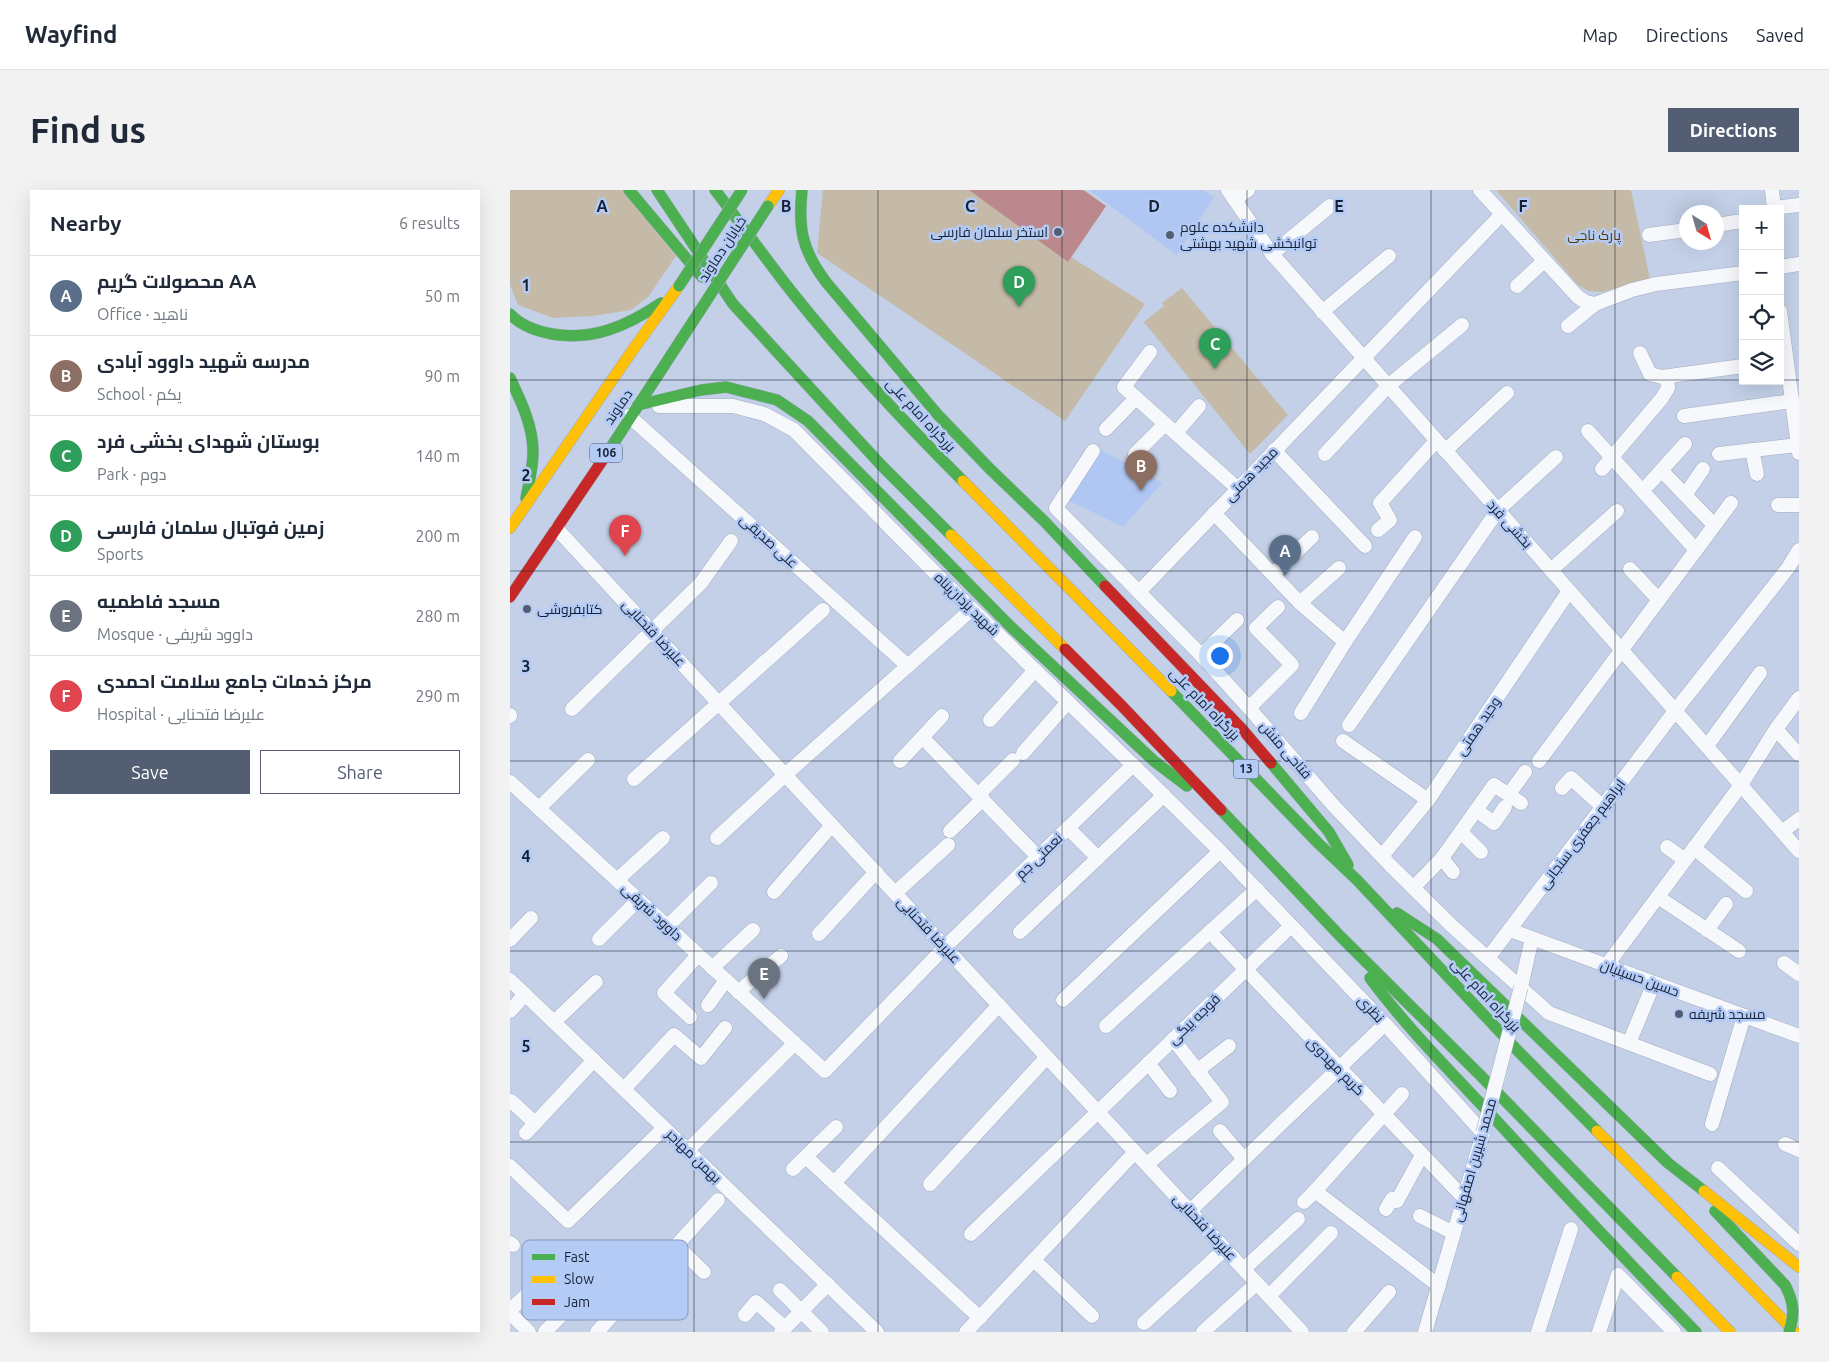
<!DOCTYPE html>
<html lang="en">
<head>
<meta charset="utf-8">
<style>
  body { margin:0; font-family:Ubuntu,Cairo,sans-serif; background:#f2f2f3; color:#1f2937 }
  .controls { position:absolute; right:15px; top:15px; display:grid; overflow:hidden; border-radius:0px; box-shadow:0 5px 20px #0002 }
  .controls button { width:45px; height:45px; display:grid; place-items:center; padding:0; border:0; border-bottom:1px solid #e0e1e3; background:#fff; color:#1f2937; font:25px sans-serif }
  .compass { position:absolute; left:1169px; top:15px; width:45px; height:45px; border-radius:50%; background:#fff; box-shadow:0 5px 20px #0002; rotate:143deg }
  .you { position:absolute; left:709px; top:465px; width:18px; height:18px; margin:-12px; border:4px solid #fff; border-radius:50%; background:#1a73e8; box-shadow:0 0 0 8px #1a73e833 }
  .badge { display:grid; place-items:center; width:32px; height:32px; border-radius:50%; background:#535e73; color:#fff; font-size:16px; font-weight:700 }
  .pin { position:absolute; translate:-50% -41px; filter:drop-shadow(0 1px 2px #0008) }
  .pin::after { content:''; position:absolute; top:26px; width:18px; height:15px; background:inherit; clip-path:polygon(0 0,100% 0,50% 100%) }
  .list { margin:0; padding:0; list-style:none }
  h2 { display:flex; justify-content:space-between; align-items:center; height:65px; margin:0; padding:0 20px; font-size:21px }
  h2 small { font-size:16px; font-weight:400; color:#747a83 }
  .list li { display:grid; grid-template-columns:32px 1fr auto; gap:15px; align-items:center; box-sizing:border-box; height:80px; padding:0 20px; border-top:1px solid #e0e1e3 }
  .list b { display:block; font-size:19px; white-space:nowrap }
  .list p { margin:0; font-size:16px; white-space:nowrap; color:#747a83 }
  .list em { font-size:16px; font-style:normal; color:#747a83 }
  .actions { display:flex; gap:10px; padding:15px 20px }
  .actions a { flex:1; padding:11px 0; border:1px solid #535e73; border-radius:0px; text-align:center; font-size:18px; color:#535e73 }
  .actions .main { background:#535e73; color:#fff }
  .icon { flex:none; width:28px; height:28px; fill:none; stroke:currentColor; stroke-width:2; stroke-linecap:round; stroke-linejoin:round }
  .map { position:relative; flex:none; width:1289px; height:1142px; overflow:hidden; border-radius:0px }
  header { display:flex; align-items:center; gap:30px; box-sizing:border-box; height:70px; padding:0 25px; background:#fff; border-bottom:1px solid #e0e1e3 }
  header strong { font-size:24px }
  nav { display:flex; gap:28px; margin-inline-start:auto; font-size:18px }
  .intro { display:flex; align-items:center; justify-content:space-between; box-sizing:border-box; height:120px; padding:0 30px }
  h1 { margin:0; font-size:35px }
  .button { padding:12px 22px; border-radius:0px; background:#535e73; color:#fff; font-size:18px; font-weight:700 }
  main { display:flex; gap:30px; padding:0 30px }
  aside { flex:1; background:#fff; border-radius:0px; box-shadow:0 5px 20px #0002 }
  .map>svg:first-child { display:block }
</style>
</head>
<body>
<header>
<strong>Wayfind</strong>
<nav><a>Map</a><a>Directions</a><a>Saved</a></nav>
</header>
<div class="intro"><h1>Find us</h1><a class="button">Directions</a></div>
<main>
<aside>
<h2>Nearby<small>6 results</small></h2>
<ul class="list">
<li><span class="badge" style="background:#5c6f8a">A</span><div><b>محصولات گریم AA</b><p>Office · ناهید</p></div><em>50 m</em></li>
<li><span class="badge" style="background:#8d6e63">B</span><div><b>مدرسه شهید داوود آبادی</b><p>School · یکم</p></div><em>90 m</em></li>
<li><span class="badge" style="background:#2e9e5b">C</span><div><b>بوستان شهدای بخشی فرد</b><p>Park · دوم</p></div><em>140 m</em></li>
<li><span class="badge" style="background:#2e9e5b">D</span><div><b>زمین فوتبال سلمان فارسی</b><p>Sports</p></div><em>200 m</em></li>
<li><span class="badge" style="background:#6b7280">E</span><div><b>مسجد فاطمیه</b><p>Mosque · داوود شریفی</p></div><em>280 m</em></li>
<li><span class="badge" style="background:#e0444e">F</span><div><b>مرکز خدمات جامع سلامت احمدی</b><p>Hospital · علیرضا فتحنایی</p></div><em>290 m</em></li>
</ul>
<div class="actions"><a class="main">Save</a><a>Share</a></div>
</aside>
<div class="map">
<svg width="1289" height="1142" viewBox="0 0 1289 1142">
  <rect width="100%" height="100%" fill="#c3d0e7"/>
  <g fill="#b0c7f3">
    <path d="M 579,0 L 692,0 L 704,7 L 667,65 Z"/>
    <path d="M 589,259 L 652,293 L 613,337 L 558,310 Z"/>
  </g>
  <g fill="#c4baa7">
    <path d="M 0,0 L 112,0 L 166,66 L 138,107 L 121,120 L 83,126 L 43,128 L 8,115 L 0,95 Z"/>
    <path d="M 313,0 L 574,0 L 596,16 L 561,67 L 635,114 L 555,231 L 307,63 Z"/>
    <path d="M 986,0 L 1121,0 L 1140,89 L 1092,102 L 1078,101 L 1067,94 Z"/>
    <path d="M 672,98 L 778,225 L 740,264 L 634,132 L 654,116 L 652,113 Z"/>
  </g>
  <path fill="#ba888d" d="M 459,0 L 573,0 L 596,16 L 558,72 Z"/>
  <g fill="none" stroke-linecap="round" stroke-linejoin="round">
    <g stroke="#a2adc1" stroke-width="15">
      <g id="street">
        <path d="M 718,0 L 762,64 L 1289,661"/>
        <path d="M 970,0 L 1068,107 L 1076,112 L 1085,114"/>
        <path d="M 1262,0 L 1264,19"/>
        <path d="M 726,9 L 738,0"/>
        <path d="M 1264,18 L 1289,15"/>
        <path d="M 1206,35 L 1233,31"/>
        <path d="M 1139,45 L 1176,40"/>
        <path d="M 762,64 L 820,16"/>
        <path d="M 1270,77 L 1289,74"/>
        <path d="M 1007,96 L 1034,71"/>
        <path d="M 1270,121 L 1289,263"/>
        <path d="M 812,122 L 879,66"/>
        <path d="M 1058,136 L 1085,114 L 1122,100 L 1146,94 L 1233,83"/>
        <path d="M 640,162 L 614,197 L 727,298"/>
        <path d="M 1130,163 L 1140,184 L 1152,187 L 1233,176"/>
        <path d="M 149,216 L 223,216 L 254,224 L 284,240 L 431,389 L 623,575 L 710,661 L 875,834 L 973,943 L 915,1142"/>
        <path d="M 119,226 L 398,476"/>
        <path d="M 1174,226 L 1282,211"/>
        <path d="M 596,239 L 626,208"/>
        <path d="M 1078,241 L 1186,360"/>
        <path d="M 666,243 L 689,216"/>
        <path d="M 764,260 L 855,356"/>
        <path d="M 1242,260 L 1247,284"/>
        <path d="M 583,261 L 546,318 L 691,465 L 739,518 L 823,615 L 881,676 L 943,737 L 1039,823 L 1200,884"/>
        <path d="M 935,261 L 997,203"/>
        <path d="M 625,264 L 655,234"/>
        <path d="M 815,264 L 878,196 L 952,135"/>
        <path d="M 1209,264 L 1288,255"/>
        <path d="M 1092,279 L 1152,208 L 1158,198 L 1157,187"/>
        <path d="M 1152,281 L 1204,335"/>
        <path d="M 1139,294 L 1175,254"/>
        <path d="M 1175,305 L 1193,279"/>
        <path d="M 1268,315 L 1289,315"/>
        <path d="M 704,323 L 790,413 L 835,452"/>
        <path d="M 47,339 L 792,1142"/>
        <path d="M 868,340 L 880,330 L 870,313 L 926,251"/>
        <path d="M 1120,379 L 1149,410"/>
        <path d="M 1041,380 L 1107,321"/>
        <path d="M 763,384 L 802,347"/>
        <path d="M 629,402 L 991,25"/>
        <path d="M 790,413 L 829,378"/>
        <path d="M 691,465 L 727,430"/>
        <path d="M 739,518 L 782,475 L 746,438 L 768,417"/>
        <path d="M 62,519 L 191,393 L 221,351"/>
        <path d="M 791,523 L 835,452 L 905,347"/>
        <path d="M 0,526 L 0,525"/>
        <path d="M 480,530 L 525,480"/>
        <path d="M 839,535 L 988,320 L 1046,267"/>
        <path d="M 1266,539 L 1288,564"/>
        <path d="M 413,548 L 528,667"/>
        <path d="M 833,551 L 918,610"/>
        <path d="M 1197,556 L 1250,483"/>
        <path d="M 513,563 L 558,512"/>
        <path d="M 390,571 L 432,526"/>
        <path d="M 1029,571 L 1221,313"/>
        <path d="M 124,589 L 313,420"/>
        <path d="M 0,592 L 315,881 L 435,757 L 623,575"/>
        <path d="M 1052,598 L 1061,588 L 1093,617"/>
        <path d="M 999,604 L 1015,582"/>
        <path d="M 468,605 L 503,570"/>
        <path d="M 29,618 L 78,570"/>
        <path d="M 966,620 L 984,633 L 995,617"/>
        <path d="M 558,638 L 588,668"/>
        <path d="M 440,641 L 473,609"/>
        <path d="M 951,642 L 971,662"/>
        <path d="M 1272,642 L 1289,629"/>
        <path d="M 207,648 L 275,585 L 462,419"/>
        <path d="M 1157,657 L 1175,670"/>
        <path d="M 1184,658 L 1236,701"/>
        <path d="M 872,666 L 918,610 L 1059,401"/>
        <path d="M 932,668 L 943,682"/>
        <path d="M 107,690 L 153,648"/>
        <path d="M 903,698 L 932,668 L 984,595 L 1011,613"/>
        <path d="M 264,702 L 322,635"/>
        <path d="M 385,703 L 438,655"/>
        <path d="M 1148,707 L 1229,761"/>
        <path d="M 158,736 L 201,693"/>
        <path d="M 1000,740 L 1289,846"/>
        <path d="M 1197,740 L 1216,714"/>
        <path d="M 510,742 L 654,605"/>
        <path d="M 700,742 L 954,1008"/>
        <path d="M 309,744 L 366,682"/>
        <path d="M 89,749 L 128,710"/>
        <path d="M 0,750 L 21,728"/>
        <path d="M 978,768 L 1165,521 L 1278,378 L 1289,360"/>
        <path d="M 1274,773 L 1289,784"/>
        <path d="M 1097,775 L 1231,595 L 1266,539 L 1289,508"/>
        <path d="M 202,778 L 243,740"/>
        <path d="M 0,790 L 367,1142"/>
        <path d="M 1011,797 L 1022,748"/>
        <path d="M 228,802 L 271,766"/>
        <path d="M 553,810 L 710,661"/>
        <path d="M 198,815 L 216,790"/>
        <path d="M 0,821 L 15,804"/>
        <path d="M 180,827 L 154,803 L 188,765"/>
        <path d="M 44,832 L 86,792"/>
        <path d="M 596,836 L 747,699"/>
        <path d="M 1119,853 L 1144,793"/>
        <path d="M 638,873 L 660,901"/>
        <path d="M 687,881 L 719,856"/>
        <path d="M 114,899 L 164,845 L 191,868 L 215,838"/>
        <path d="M 892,904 L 805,1001 L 929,1096"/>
        <path d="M 1,911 L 25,933"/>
        <path d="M 1202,934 L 1234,826"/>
        <path d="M 710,941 L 734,969"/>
        <path d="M 16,943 L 84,870"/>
        <path d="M 1275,954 L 1289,960"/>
        <path d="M 178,960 L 285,853"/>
        <path d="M 296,967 L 470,1128"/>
        <path d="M 637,974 L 712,912 L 663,849"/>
        <path d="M 0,976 L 58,1031 L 154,938"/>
        <path d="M 1208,978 L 1289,1054"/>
        <path d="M 283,979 L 326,937"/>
        <path d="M 324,993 L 489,815"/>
        <path d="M 420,994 L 537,867"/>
        <path d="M 794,1012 L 805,1001"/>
        <path d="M 876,1019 L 882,1009 L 887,1011 L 912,965"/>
        <path d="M 680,1021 L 875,834"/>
        <path d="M 910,1026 L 944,1043"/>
        <path d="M 461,1044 L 781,736"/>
        <path d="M 0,1053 L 3,1055"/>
        <path d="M 167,1056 L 194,1082"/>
        <path d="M 524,1070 L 582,1126"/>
        <path d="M 734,1079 L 788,1029"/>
        <path d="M 270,1100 L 312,1142"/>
        <path d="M 759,1106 L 821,1043"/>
        <path d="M 0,1120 L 48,1077"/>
        <path d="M 0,1123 L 19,1142"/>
        <path d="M 235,1125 L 246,1112 L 275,1138"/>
        <path d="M 634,1133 L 715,1059"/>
        <path d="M 35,1142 L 71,1105"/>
        <path d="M 87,1142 L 208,1010"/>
        <path d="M 271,1142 L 318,1094"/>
        <path d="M 456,1142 L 625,962"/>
        <path d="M 693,1142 L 747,1093"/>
        <path d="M 844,1142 L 879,1102"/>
        <path d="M 1028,1142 L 1061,1039"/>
        <path d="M 1089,1142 L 1108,1085 L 1164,1142"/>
      </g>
    </g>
    <g stroke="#a2adc1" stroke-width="12">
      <g id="fast">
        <path d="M 119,0 L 192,87"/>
        <path d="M 147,0 L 223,114 L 372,276 L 441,345"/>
        <path d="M 205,0 C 232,35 257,71 285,106 C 337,171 394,232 453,291"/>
        <path d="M 292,0 C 288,39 292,60 316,92 L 428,225 L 480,279 L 535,332 L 595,396"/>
        <path d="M 0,124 C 11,136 26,141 42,144 C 83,151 117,136 151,113"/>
        <path d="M 0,188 C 11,211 23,236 23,262 C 23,277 19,293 16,308"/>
        <path d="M 128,215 L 191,200 L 216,197 L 267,210 L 298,231 L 500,436 L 644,571 L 677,596"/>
        <path d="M 94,268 L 191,119"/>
        <path d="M 661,501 L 808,653 L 847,690 L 1008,861 L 1087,941"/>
        <path d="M 761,573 L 819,642 L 838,675"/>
        <path d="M 711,620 L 830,746 L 970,885 L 1167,1087"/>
        <path d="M 887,723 L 927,749 L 1158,973 L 1194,1001"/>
        <path d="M 860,788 C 897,838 941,882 983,927 C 1050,999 1117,1072 1186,1142"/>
        <path d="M 1205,1021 L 1275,1095"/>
      </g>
    </g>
    <g stroke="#a2adc1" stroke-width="12">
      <g id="slow">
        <path d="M 258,16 L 269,0"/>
        <path d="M 453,291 L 661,501"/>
        <path d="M 0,338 L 122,161 L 169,96"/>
        <path d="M 441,345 L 555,459"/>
        <path d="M 1087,941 L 1285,1142"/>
        <path d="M 1194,1001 L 1289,1077"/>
        <path d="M 1167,1087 L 1220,1142"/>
      </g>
    </g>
    <g stroke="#a2adc1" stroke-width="12">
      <g id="jam">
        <path d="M 595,396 L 732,539 L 761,573"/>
        <path d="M 0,407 L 94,268"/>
        <path d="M 555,459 L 611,515 L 711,620"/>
      </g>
    </g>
    <use href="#street" stroke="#f6f8fb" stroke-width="14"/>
    <use href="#fast" stroke="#4caf50" stroke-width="11"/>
    <use href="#slow" stroke="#ffc107" stroke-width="11"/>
    <use href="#jam" stroke="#c62828" stroke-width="11"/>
    <g stroke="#a2adc1" stroke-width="15" stroke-linecap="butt">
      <path id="street-bridge" d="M 973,943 L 1011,797"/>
    </g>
    <g stroke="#a2adc1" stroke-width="12" stroke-linecap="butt">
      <g id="fast-bridge">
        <path d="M 169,96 L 232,0"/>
        <path d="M 191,119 L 258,16"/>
        <path d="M 1275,1095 C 1284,1112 1285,1124 1279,1142"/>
      </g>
    </g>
    <use href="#street-bridge" stroke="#f6f8fb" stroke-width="14"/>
    <use href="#fast-bridge" stroke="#4caf50" stroke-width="11"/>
  </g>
  <path fill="none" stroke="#172135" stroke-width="1" stroke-opacity="0.55" d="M 184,0 L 184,1142M 368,0 L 368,1142M 552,0 L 552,1142M 737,0 L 737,1142M 921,0 L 921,1142M 1105,0 L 1105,1142M 0,190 L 1233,190M 1270,190 L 1289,190M 0,381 L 1289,381M 0,571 L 1289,571M 0,761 L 1289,761M 0,952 L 1289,952"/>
  <g fill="#535e73" stroke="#b4cbf6" stroke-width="2">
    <circle cx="548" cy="42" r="5"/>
    <circle cx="660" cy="45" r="5"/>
    <circle cx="17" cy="419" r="5"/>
    <circle cx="1169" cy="824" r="5"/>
  </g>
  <g text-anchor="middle" stroke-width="5" stroke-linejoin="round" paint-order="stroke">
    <g fill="#b4cbf6" stroke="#46546f" stroke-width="1">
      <rect x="80" y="253.5" width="32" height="19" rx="4"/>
      <rect x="723.5" y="569.5" width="25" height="19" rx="4"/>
    </g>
    <g font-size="12" font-weight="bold" fill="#172135">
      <text x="96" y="267">106</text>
      <text x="736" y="583">13</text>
    </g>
    <g font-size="14" fill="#172135" stroke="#b4cbf6" text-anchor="start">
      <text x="670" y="42">دانشکده علوم<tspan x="670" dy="16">توانبخشی شهید بهشتی</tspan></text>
      <text x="538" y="47" text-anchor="end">استخر سلمان فارسی</text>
      <text x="27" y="424">کتابفروشی</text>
      <text x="1179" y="829">مسجد شریفه</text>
    </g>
    <g font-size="14" fill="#533b00" stroke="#b4cbf6">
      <text x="1084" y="50">پارک ناجی</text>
    </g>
    <g font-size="14" fill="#172135" stroke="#b4cbf6">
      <text transform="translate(212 59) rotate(-57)" y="5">خیابان دماوند</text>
      <text transform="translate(108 217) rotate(-56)" y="5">دماوند</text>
      <text transform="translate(411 225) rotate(47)" y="5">بزرگراه امام علی</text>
      <text transform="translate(741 284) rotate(-46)" y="5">مجید همتی</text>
      <text transform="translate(1000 334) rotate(48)" y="5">بخشی فرد</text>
      <text transform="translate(259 351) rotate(42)" y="5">علی صدیقی</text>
      <text transform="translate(457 414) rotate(44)" y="5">شهید یزدان‌پناه</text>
      <text transform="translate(144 443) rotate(47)" y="5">علیرضا فتحنایی</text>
      <text transform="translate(695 514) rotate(46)" y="5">بزرگراه امام علی</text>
      <text transform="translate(968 536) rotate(-56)" y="5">وحید همتی</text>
      <text transform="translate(776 560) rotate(49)" y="5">فتاحی منش</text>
      <text transform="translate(1072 644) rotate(-53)" y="5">ابراهیم جعفری سنجانی</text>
      <text transform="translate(529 666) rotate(-44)" y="5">نعمتی جم</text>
      <text transform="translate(142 722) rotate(43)" y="5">داوود شریفی</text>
      <text transform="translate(419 740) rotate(47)" y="5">علیرضا فتحنایی</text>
      <text transform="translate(1130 788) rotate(20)" y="5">حسین حسینیان</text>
      <text transform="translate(976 805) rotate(47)" y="5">بزرگراه امام علی</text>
      <text transform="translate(861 819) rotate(47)" y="5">نظری</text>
      <text transform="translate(684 829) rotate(-44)" y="5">قوجه بیگی</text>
      <text transform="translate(826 876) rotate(46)" y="5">کریم مهدوی</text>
      <text transform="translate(184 966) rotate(44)" y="5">بهمن مهاجر</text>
      <text transform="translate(964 970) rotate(-74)" y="5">محمد شیرین اصفهانی</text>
      <text transform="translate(695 1037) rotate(47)" y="5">علیرضا فتحنایی</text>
    </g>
  </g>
  <rect x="12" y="1050" width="166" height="80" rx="8" fill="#b4cbf6" stroke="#8598bc" stroke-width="1"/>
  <rect x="22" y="1064" width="23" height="6" fill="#4caf50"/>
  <rect x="22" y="1086" width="23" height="7" fill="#ffc107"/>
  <rect x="22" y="1109" width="23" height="6" fill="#c62828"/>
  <g font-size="14" fill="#172135">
    <text x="54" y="1072">Fast</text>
    <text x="54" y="1094">Slow</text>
    <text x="54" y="1117">Jam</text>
  </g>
  <g font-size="16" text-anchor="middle" font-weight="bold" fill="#172135" stroke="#b4cbf6" stroke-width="5" stroke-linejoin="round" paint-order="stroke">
    <text x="92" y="22">A</text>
    <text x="276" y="22">B</text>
    <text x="460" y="22">C</text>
    <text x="644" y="22">D</text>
    <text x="829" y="22">E</text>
    <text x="1013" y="22">F</text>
    <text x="16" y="101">1</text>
    <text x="16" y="291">2</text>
    <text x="16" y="482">3</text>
    <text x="16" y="672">4</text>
    <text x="16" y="862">5</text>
  </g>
</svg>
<div class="controls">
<button>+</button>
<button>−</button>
<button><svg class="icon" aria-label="locate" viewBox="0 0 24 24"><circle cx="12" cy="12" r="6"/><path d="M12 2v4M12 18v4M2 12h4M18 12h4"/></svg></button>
<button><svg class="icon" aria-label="layers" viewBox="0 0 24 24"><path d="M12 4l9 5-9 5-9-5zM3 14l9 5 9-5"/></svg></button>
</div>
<svg class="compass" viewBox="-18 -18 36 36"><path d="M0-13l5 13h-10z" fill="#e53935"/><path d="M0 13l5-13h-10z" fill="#747a83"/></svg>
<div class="you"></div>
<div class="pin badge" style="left:775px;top:386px;background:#5c6f8a">A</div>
<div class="pin badge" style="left:631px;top:301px;background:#8d6e63">B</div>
<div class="pin badge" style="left:705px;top:179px;background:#2e9e5b">C</div>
<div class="pin badge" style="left:509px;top:117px;background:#2e9e5b">D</div>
<div class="pin badge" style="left:254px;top:809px;background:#6b7280">E</div>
<div class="pin badge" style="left:115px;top:366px;background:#e0444e">F</div>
</div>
</main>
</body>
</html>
